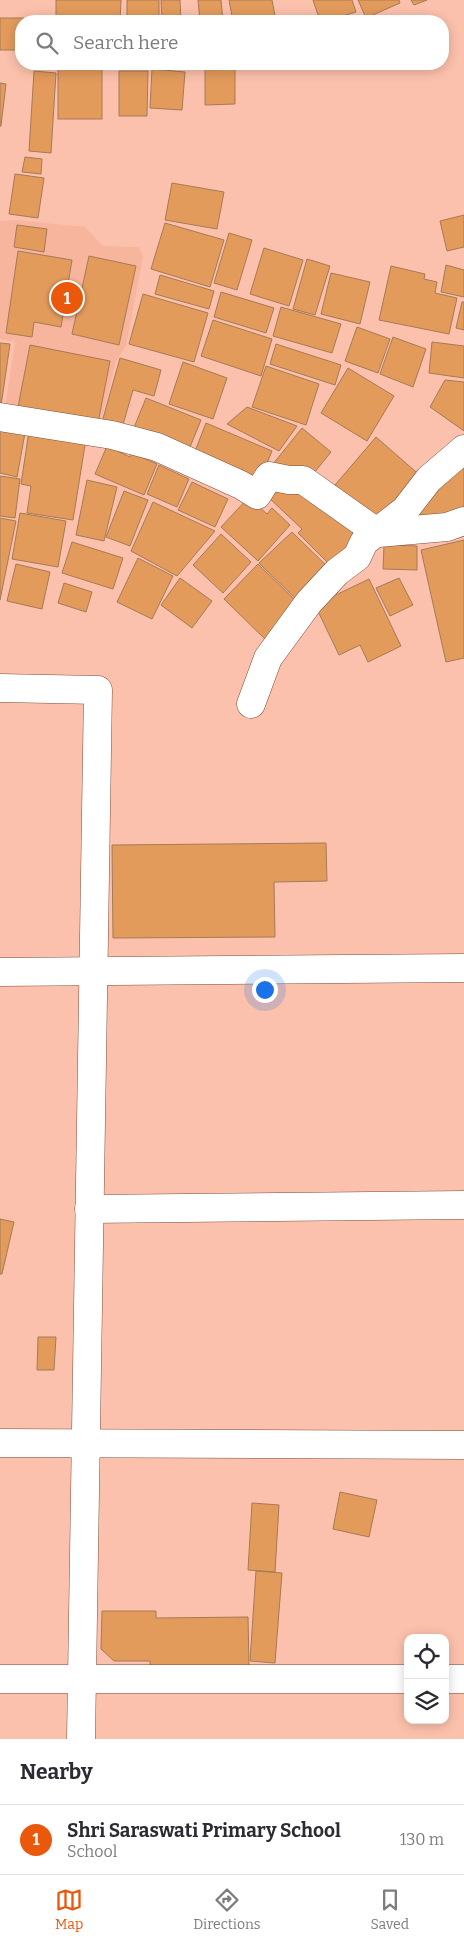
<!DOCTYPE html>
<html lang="en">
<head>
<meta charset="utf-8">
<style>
  body { margin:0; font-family:Bitter,serif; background:#f2f2f3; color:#2b2b33 }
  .controls { position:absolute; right:15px; bottom:15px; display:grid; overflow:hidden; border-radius:10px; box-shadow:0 2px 12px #0003 }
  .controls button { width:45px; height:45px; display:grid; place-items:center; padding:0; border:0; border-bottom:1px solid #e1e1e2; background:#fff; color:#2b2b33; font:25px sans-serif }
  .you { position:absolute; left:264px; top:989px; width:18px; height:18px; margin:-12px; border:4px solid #fff; border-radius:50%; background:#1a73e8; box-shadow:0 0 0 8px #1a73e833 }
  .badge { display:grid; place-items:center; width:32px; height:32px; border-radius:50%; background:#ea580c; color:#fff; font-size:16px; font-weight:700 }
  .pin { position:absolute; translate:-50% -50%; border:2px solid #fff; box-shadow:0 1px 5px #0006 }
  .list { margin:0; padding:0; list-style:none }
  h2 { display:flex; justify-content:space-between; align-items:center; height:65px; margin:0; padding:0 20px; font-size:21px }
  h2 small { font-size:16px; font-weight:400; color:#7c7c81 }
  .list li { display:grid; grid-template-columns:32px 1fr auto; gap:15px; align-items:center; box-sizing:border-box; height:70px; padding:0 20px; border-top:1px solid #e1e1e2 }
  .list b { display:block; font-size:19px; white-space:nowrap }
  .list p { margin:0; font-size:16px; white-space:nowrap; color:#7c7c81 }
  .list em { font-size:16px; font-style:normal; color:#7c7c81 }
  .icon { flex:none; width:28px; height:28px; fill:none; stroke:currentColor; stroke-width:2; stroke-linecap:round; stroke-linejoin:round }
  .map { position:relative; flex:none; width:464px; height:1739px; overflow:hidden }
  .search { position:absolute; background:#fff; box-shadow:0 2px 12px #0003; left:15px; right:15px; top:15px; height:55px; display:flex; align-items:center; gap:12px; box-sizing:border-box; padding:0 18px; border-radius:20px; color:#7c7c81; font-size:19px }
  .sheet { height:135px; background:#fff }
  nav { display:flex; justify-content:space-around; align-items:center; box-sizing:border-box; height:70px; border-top:1px solid #e1e1e2; background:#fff; font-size:14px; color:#7c7c81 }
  nav a { display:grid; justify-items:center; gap:2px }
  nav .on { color:#ea580c }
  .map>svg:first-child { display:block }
</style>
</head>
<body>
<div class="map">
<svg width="464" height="1739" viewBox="0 0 464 1739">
  <rect width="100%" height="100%" fill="#fcc1ac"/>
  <path fill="#f7b59d" d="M 17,220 L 85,227 L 103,246 L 139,247 L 143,257 L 126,346 L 116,361 L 100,425 L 4,414 L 15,342 L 0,339 L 0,221 Z"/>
  <g fill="#e39b5c" stroke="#a57a56">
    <path d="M 56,0 L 121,0 L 120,21 L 56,19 Z"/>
    <rect x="127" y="0" width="32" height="21"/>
    <path d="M 161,0 L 180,0 L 181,21 L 162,21 Z"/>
    <path d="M 198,0 L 221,0 L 223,21 L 200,21 Z"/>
    <path d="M 229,0 L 272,0 L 276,21 L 233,21 Z"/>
    <path d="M 313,0 L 352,0 L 356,12 L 326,21 L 320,21 Z"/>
    <path d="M 358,0 L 399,0 L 400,3 L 366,18 Z"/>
    <path d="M 411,0 L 427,0 L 414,5 Z"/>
    <path d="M 0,18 L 24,18 L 24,21 L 21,21 L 21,50 L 0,50 Z"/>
    <path d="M 27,64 L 45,64 L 45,68 L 26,67 Z"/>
    <rect x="171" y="64" width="16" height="5"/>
    <path d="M 205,64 L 235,64 L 235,104 L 205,105 Z"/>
    <rect x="58" y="68" width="44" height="51"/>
    <path d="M 152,69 L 185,72 L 182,110 L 150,108 Z"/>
    <path d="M 34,71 L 56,73 L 51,153 L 29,151 Z"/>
    <path d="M 119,71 L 148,71 L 147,116 L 119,116 Z"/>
    <path d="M 0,83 L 6,84 L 1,126 L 0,126 Z"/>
    <path d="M 25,157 L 42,159 L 41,174 L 22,172 Z"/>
    <path d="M 15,174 L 44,178 L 38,218 L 9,214 Z"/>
    <path d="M 172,183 L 224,192 L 217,229 L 165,220 Z"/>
    <path d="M 464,215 L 464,247 L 447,251 L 440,221 Z"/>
    <path d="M 165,223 L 224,240 L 210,287 L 151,269 Z"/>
    <path d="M 17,225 L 47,229 L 44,252 L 14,247 Z"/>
    <path d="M 229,233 L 252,240 L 237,290 L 214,283 Z"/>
    <path d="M 264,248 L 303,260 L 289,306 L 250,294 Z"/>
    <path d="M 18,251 L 72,260 L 61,327 L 34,322 L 32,337 L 6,333 Z"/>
    <path d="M 89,256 L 136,266 L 119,345 L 72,334 Z"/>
    <path d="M 307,259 L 330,266 L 315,315 L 293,309 Z"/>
    <path d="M 446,265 L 464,270 L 464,297 L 441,292 Z"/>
    <path d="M 391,266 L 425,274 L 424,279 L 437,282 L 435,293 L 457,298 L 449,334 L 379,320 Z"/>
    <path d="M 331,273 L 370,282 L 360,324 L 321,314 Z"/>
    <path d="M 160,275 L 214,291 L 209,309 L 155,294 Z"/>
    <path d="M 221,292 L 274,308 L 266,333 L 214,317 Z"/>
    <path d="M 143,294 L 208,313 L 194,362 L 129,344 Z"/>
    <path d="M 462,302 L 464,302 L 464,330 L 456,328 Z"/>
    <path d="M 281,307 L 341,324 L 332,353 L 273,336 Z"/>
    <path d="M 213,320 L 272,339 L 261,376 L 201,356 Z"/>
    <path d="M 357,327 L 390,339 L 378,373 L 345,361 Z"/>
    <path d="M 393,337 L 426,349 L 413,387 L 380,374 Z"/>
    <path d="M 432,342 L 464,346 L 464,378 L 429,373 Z"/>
    <path d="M 0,343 L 10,344 L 1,406 L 0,406 Z"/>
    <path d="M 276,344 L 341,365 L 335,385 L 270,364 Z"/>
    <path d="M 30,345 L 110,361 L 98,423 L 18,407 Z"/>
    <path d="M 120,358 L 161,370 L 154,396 L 133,390 L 122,428 L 102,422 Z"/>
    <path d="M 183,362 L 227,378 L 213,419 L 169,404 Z"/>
    <path d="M 266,366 L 319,384 L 306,425 L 252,407 Z"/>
    <path d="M 348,368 L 394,396 L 367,441 L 321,413 Z"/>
    <path d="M 445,380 L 464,382 L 464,431 L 430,407 Z"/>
    <path d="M 146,398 L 201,420 L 188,452 L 133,430 Z"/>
    <path d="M 247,407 L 297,426 L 279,451 L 227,424 Z"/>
    <path d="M 206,423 L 272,451 L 257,487 L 192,459 Z"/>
    <path d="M 0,428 L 25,433 L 17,477 L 0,473 Z"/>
    <path d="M 302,428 L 331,452 L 309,479 L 273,464 Z"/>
    <path d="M 29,431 L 86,439 L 73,520 L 27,513 L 31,486 L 21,484 Z"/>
    <path d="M 376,437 L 423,478 L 382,526 L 335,485 Z"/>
    <path d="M 107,446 L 130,457 L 132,453 L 157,464 L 144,495 L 95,474 Z"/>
    <path d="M 159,465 L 189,479 L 177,507 L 147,494 Z"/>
    <path d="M 464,466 L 464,515 L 424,524 L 414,506 Z"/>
    <path d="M 0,476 L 20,479 L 15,518 L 0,516 Z"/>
    <path d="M 87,480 L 117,487 L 104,541 L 76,535 Z"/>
    <path d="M 192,482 L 228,499 L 215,527 L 178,510 Z"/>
    <path d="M 276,486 L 306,487 L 357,537 L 330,565 L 298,533 L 302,529 L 267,496 Z"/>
    <path d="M 124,491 L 148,500 L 130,546 L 106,537 Z"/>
    <path d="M 249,497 L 267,514 L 272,508 L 290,525 L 258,561 L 221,527 Z"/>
    <path d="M 153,502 L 215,531 L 177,576 L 131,551 Z"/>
    <path d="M 20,513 L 66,521 L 58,567 L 12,559 Z"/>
    <path d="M 0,518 L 16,521 L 0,600 Z"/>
    <path d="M 292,532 L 334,573 L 301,604 L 259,563 Z"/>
    <path d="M 221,534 L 251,562 L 223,593 L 193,565 Z"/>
    <path d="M 464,540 L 464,658 L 446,662 L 421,550 Z"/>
    <path d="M 72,542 L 123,558 L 113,589 L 62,573 Z"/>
    <path d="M 384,545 L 417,546 L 417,570 L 383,569 Z"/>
    <path d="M 138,558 L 173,576 L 152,619 L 117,602 Z"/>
    <path d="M 16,564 L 50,572 L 42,609 L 7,601 Z"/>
    <path d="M 258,564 L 302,607 L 268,642 L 224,599 Z"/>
    <path d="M 180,578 L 212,601 L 192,628 L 161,605 Z"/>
    <path d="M 399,578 L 413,605 L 390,616 L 376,588 Z"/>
    <path d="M 369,579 L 401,646 L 368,662 L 360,645 L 339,655 L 315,605 Z"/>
    <path d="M 64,583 L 92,592 L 86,612 L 58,603 Z"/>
    <path d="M 326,843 L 327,881 L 274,882 L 275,937 L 113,938 L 112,845 Z"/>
    <path d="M 0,1219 L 14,1222 L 2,1274 L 0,1274 Z"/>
    <path d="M 38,1337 L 56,1337 L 54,1370 L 37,1370 Z"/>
    <path d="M 340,1492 L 377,1500 L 369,1537 L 333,1529 Z"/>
    <path d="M 252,1503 L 279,1505 L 275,1572 L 248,1570 Z"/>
    <path d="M 256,1571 L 282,1573 L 275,1663 L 250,1661 Z"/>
    <path d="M 102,1611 L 156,1611 L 156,1618 L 248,1617 L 249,1666 L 150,1667 L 150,1661 L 114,1661 L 101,1649 Z"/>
  </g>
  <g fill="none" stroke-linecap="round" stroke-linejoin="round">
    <g stroke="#7f4d3a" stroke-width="29">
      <g id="street">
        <path d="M 0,417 L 112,435 L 157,447 L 241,485 L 257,495 L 269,476 L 289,480 L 303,480 L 378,533 L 447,527 L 464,521"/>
        <path d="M 0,688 L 98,690 L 81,1739"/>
        <path d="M 251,704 L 268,658 L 309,602 L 337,572 L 357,557 L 364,542 L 405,510 L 429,479 L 464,449"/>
        <path d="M 0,972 L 464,968"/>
        <path d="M 89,1209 L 464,1205"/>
        <path d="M 0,1443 L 464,1445"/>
        <path d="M 0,1679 L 408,1679"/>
        <path d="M 445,1679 L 464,1679"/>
      </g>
    </g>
    <use href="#street" stroke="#fff" stroke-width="28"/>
  </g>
</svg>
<div class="controls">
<button><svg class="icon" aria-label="locate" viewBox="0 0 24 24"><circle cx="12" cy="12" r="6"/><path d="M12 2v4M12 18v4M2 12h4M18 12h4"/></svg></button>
<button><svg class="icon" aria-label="layers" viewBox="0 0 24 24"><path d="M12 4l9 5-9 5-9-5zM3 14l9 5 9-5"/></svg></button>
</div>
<div class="you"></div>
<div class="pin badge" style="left:67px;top:298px">1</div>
<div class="search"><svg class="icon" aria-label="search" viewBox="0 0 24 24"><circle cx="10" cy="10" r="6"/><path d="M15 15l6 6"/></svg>Search here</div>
</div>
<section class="sheet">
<h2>Nearby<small></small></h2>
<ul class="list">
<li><span class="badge">1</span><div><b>Shri Saraswati Primary School</b><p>School</p></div><em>130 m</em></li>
</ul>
</section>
<nav>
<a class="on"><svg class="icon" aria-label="map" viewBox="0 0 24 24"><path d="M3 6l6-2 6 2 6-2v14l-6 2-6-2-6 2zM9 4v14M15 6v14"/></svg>Map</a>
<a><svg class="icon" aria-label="directions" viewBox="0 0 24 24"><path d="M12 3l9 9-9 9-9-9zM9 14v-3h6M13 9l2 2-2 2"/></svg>Directions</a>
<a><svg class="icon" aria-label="saved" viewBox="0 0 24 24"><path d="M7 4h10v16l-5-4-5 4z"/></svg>Saved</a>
</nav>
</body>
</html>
